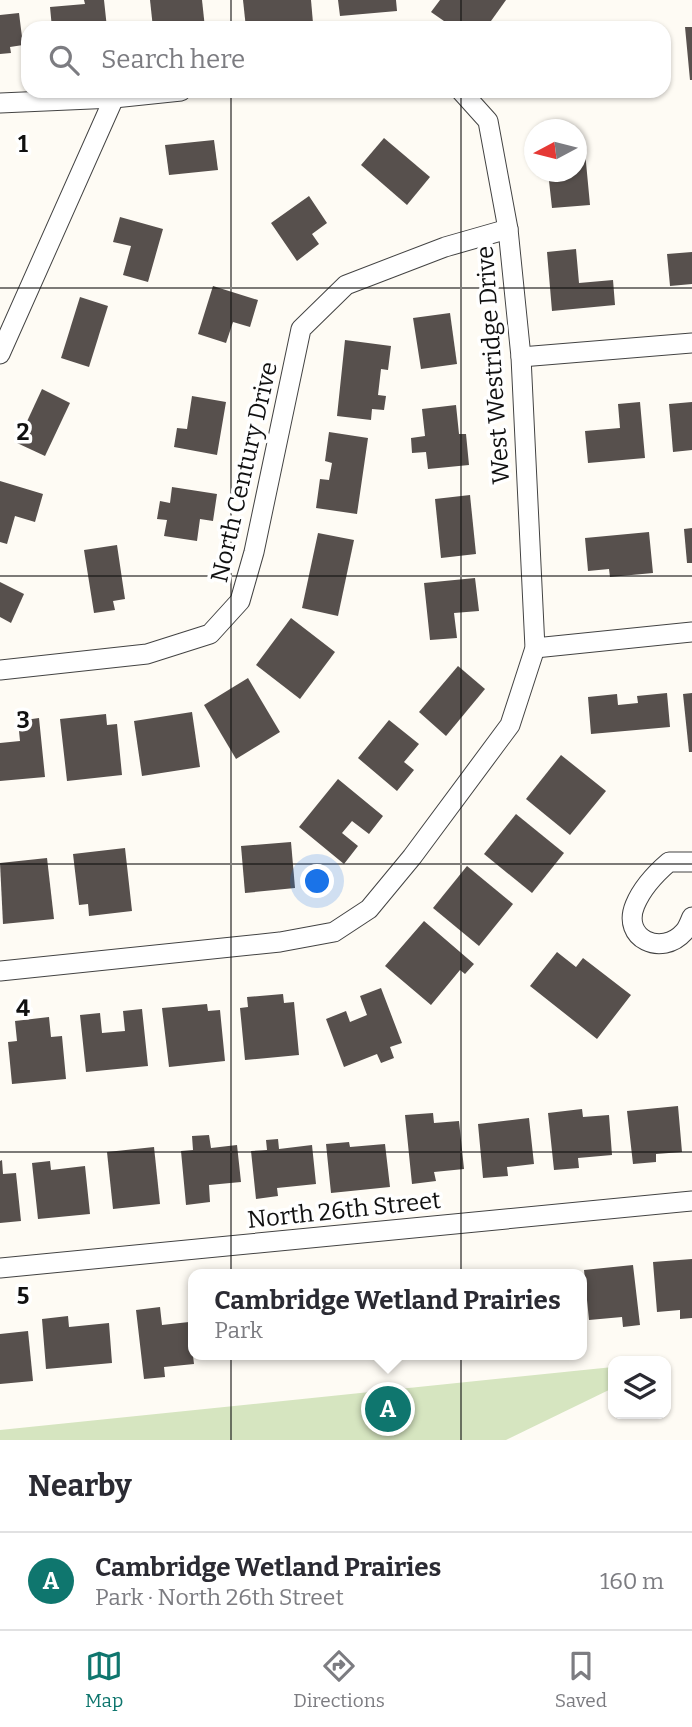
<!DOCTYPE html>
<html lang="en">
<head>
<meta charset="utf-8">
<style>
  body { margin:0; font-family:Bitter,serif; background:#f2f2f3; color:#2b2b33 }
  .controls { position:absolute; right:21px; bottom:21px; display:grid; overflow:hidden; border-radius:14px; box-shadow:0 2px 5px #0004 }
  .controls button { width:63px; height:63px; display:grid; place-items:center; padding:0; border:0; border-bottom:2px solid #e1e1e2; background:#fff; color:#2b2b33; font:35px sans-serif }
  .compass { position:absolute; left:524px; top:119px; width:63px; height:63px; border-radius:50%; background:#fff; box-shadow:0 2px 5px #0004; rotate:263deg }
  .you { position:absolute; left:318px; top:882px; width:24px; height:24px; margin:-18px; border:5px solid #fff; border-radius:50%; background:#1a73e8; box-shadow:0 0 0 10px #1a73e833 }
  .badge { display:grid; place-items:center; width:46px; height:46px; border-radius:50%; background:#0f766e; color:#fff; font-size:23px; font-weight:700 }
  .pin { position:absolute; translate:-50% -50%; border:4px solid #fff; box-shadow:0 2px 7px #0006 }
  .popup { position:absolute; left:188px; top:1269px; width:399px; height:91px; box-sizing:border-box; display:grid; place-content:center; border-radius:14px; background:#fff; filter:drop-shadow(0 2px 5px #0005); font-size:23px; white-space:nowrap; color:#7c7c81 }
  .popup b { font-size:26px; color:#2b2b33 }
  .popup::after { content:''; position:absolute; left:50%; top:100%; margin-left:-14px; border:14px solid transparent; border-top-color:#fff }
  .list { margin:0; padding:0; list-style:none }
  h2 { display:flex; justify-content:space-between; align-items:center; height:91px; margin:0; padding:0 28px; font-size:30px }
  h2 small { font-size:23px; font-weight:400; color:#7c7c81 }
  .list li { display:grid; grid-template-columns:46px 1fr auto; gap:21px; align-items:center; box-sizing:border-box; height:98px; padding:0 28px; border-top:2px solid #e1e1e2 }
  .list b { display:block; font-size:26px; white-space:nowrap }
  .list p { margin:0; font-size:23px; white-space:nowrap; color:#7c7c81 }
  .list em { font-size:23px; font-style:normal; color:#7c7c81 }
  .icon { flex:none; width:38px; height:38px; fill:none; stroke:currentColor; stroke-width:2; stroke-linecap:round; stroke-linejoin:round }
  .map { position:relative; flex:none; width:692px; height:1440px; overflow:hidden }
  .search { position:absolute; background:#fff; box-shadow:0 2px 5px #0004; left:21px; right:21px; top:21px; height:77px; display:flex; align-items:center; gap:18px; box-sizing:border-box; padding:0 24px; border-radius:21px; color:#7c7c81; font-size:26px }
  .sheet { height:189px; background:#fff }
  nav { display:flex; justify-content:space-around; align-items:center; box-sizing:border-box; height:98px; border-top:2px solid #e1e1e2; background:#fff; font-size:19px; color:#7c7c81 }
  nav a { display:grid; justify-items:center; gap:4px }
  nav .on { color:#0f766e }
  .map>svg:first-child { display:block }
</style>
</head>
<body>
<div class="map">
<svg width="692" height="1440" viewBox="0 0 692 1440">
  <rect width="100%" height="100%" fill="#fefbf4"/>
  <path fill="#d6e5c0" d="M 613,1367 L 613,1388 L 506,1440 L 0,1440 L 0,1430 Z"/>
  <g fill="#57504d">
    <path d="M 84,0 L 104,0 L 107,28 L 52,28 L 50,7 L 85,4 Z"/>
    <path d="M 150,0 L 202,0 L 205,28 L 153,28 Z"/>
    <path d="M 243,0 L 311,0 L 313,23 L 246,28 Z"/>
    <path d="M 338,0 L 396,0 L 397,11 L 340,16 Z"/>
    <path d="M 440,0 L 506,0 L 486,28 L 454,28 L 431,12 Z"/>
    <path d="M 19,13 L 23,45 L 10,47 L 11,53 L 0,54 L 0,15 Z"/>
    <path d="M 685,27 L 692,27 L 692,80 L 690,80 Z"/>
    <path d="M 384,138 L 430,177 L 407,205 L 361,165 Z"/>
    <path d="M 214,140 L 218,170 L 169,175 L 165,145 Z"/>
    <path d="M 584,141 L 590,205 L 552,208 L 548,172 L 576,172 L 576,142 Z"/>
    <path d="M 309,196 L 327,223 L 312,234 L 319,244 L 297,261 L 271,223 Z"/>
    <path d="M 120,217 L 163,229 L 148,282 L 123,275 L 131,246 L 113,242 Z"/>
    <path d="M 576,249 L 579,283 L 613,280 L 615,305 L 552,311 L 547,252 Z"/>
    <path d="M 692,252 L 692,284 L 670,286 L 667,254 Z"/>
    <path d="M 213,286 L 258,300 L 250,327 L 233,322 L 226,343 L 198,334 Z"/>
    <path d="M 80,297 L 108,306 L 89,367 L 61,358 Z"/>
    <path d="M 450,313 L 457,364 L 421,369 L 413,318 Z"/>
    <path d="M 345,340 L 391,346 L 388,370 L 381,369 L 378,395 L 386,396 L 384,410 L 372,409 L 371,420 L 337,416 Z"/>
    <path d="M 42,389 L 70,403 L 45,456 L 17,443 Z"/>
    <path d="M 192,396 L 226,402 L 217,455 L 174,447 L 177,428 L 187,429 Z"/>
    <path d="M 640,402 L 645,458 L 588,463 L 585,431 L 620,428 L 618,404 Z"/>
    <path d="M 692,402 L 692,450 L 673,452 L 669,404 Z"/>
    <path d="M 456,405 L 459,434 L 466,434 L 469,465 L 428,469 L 426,452 L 412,453 L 411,438 L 425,436 L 422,409 Z"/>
    <path d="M 329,432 L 368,438 L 357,514 L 316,508 L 320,479 L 329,480 L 332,463 L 325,461 Z"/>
    <path d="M 0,481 L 43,494 L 35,522 L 15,516 L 7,544 L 0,542 Z"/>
    <path d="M 172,487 L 217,494 L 213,521 L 200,519 L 197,541 L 164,536 L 167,520 L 157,519 L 160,501 L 170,503 Z"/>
    <path d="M 470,495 L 476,554 L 441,558 L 435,499 Z"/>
    <path d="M 692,528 L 692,563 L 687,563 L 684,529 Z"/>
    <path d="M 649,532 L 653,573 L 610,577 L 609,569 L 588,571 L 585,538 Z"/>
    <path d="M 318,533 L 354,540 L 338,616 L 302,608 Z"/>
    <path d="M 117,545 L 125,599 L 113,601 L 115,610 L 94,613 L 84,550 Z"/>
    <path d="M 475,578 L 479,611 L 454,613 L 457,638 L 430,640 L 424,583 Z"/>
    <path d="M 0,582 L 24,594 L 11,623 L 0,617 Z"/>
    <path d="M 291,618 L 335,652 L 300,699 L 256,665 Z"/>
    <path d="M 458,666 L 485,689 L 446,736 L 419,712 Z"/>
    <path d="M 248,678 L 280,732 L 236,759 L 204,705 Z"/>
    <path d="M 667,693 L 670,727 L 591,734 L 588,697 L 617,694 L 618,705 L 638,703 L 637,696 Z"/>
    <path d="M 692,693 L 692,752 L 689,752 L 683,694 Z"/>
    <path d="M 192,712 L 200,767 L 142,776 L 134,721 Z"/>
    <path d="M 106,714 L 107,725 L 117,724 L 122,775 L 67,781 L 60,719 Z"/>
    <path d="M 39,718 L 45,777 L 0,781 L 0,743 L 20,741 L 18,721 Z"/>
    <path d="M 389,720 L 419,744 L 404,762 L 414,770 L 397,791 L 358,758 Z"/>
    <path d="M 561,755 L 606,791 L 570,835 L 526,799 Z"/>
    <path d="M 338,779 L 383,816 L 369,834 L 352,821 L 342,833 L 358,846 L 344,864 L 299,827 Z"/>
    <path d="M 516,814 L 564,853 L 532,893 L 484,854 Z"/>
    <path d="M 291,842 L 295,888 L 245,893 L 241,846 Z"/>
    <path d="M 125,848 L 132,911 L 89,916 L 88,904 L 79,905 L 73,854 Z"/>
    <path d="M 47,858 L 54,919 L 3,924 L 0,863 Z"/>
    <path d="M 467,866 L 513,904 L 479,946 L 433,908 Z"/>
    <path d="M 424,921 L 474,964 L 465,974 L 460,970 L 431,1005 L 385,966 Z"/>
    <path d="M 557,952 L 576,967 L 583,958 L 631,995 L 597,1039 L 530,986 Z"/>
    <path d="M 381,988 L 402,1043 L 390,1047 L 394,1058 L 381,1063 L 377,1054 L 344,1067 L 326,1019 L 346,1011 L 350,1022 L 367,1015 L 360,996 Z"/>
    <path d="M 283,994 L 284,1003 L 294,1002 L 299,1055 L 245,1060 L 240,1008 L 248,1007 L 247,997 Z"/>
    <path d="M 207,1004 L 208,1011 L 220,1010 L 225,1061 L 169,1067 L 162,1008 Z"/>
    <path d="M 142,1009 L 148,1066 L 86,1072 L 80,1015 L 100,1013 L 102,1033 L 125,1031 L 123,1011 Z"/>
    <path d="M 49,1017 L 51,1037 L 62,1036 L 66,1079 L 12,1084 L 8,1042 L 17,1041 L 15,1021 Z"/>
    <path d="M 678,1106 L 682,1152 L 656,1154 L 656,1162 L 633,1164 L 627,1111 Z"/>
    <path d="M 582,1109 L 583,1117 L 609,1115 L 612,1155 L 578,1158 L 579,1168 L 554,1170 L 548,1113 Z"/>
    <path d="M 433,1113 L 434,1123 L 459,1121 L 464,1169 L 434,1172 L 436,1181 L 412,1184 L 405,1115 Z"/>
    <path d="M 529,1118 L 534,1164 L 507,1167 L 508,1176 L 483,1178 L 478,1124 Z"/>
    <path d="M 209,1135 L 211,1148 L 237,1145 L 241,1182 L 209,1185 L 210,1202 L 186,1205 L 181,1151 L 193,1150 L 192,1136 Z"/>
    <path d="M 278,1139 L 279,1149 L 312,1145 L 316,1184 L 277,1188 L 278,1196 L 256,1199 L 251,1151 L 267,1150 L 266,1140 Z"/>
    <path d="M 349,1142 L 350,1147 L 385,1144 L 390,1187 L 331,1193 L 326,1144 Z"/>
    <path d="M 154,1147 L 160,1204 L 113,1209 L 107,1152 Z"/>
    <path d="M 2,1160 L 3,1174 L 16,1173 L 21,1221 L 0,1223 L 0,1161 Z"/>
    <path d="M 50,1161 L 51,1170 L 85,1166 L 90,1214 L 38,1219 L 32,1163 Z"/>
    <path d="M 692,1259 L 692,1318 L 680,1319 L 680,1310 L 657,1312 L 653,1262 Z"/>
    <path d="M 633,1265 L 640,1325 L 623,1327 L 622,1317 L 589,1320 L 584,1270 Z"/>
    <path d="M 160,1307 L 162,1325 L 189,1322 L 194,1364 L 164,1367 L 165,1377 L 144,1379 L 136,1310 Z"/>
    <path d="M 68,1316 L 69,1327 L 109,1323 L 112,1363 L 46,1369 L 42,1319 Z"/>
    <path d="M 28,1331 L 33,1381 L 0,1384 L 0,1334 Z"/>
  </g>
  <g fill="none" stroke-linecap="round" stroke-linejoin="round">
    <g stroke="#434343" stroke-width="21">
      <g id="street">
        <path d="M 0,103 L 114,98 L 181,91"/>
        <path d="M 0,354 L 114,98"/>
        <path d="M 521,357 L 692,343"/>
        <path d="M 535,648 L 692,632"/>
        <path d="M 0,670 L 147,654 L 210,634 L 240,601 L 254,552 L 301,329 L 346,285 L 445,247 L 508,229"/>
        <path d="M 692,862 L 669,862 C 655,874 642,888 635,905 C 621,939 662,957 684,932 C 688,928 690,921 692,917"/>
        <path d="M 0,971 L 280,942 L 334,932 L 369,909 L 412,857 L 510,725 L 535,648 L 521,357 L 508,229 L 488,121 L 461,91"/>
        <path d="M 0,1268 L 692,1201"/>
      </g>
    </g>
    <use href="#street" stroke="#fff" stroke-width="19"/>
  </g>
  <path fill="none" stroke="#101010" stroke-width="2" stroke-opacity="0.55" d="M 231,0 L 231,28M 461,0 L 461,28M 231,91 L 231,1440M 461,91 L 461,1440M 0,288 L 692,288M 0,576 L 692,576M 0,864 L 692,864M 0,1152 L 692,1152"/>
  <g text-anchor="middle" stroke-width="7" stroke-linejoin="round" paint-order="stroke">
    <g font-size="24" fill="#101010" stroke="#fff">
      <text transform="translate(493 365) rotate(-94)" y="8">West Westridge Drive</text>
      <text transform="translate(244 472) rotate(-77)" y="8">North Century Drive</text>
      <text transform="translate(344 1210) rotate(-6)" y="8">North 26th Street</text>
    </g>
  </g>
  <g font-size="23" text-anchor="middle" font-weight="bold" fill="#101010" stroke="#fff" stroke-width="7" stroke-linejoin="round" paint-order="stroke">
    <text x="23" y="152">1</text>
    <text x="23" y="440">2</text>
    <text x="23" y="728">3</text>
    <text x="23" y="1016">4</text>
    <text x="23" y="1304">5</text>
  </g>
</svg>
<div class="controls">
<button><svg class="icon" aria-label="layers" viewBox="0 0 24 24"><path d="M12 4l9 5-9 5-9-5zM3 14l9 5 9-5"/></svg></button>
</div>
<svg class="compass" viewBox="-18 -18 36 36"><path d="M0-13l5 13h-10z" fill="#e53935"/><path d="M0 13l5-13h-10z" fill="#7c7c81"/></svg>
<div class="you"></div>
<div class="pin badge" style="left:388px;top:1409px">A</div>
<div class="popup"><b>Cambridge Wetland Prairies</b>Park</div>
<div class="search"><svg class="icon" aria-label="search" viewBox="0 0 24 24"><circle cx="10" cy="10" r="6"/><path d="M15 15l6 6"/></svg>Search here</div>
</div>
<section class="sheet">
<h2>Nearby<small></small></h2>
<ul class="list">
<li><span class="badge">A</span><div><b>Cambridge Wetland Prairies</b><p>Park · North 26th Street</p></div><em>160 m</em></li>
</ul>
</section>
<nav>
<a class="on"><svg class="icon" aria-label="map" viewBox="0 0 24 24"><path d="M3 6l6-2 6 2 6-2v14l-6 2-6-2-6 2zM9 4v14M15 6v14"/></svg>Map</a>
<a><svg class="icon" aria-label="directions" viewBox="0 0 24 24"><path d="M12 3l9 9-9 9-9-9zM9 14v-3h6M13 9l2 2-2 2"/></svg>Directions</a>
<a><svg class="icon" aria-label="saved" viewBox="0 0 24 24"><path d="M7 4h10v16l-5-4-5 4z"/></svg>Saved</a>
</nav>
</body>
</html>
